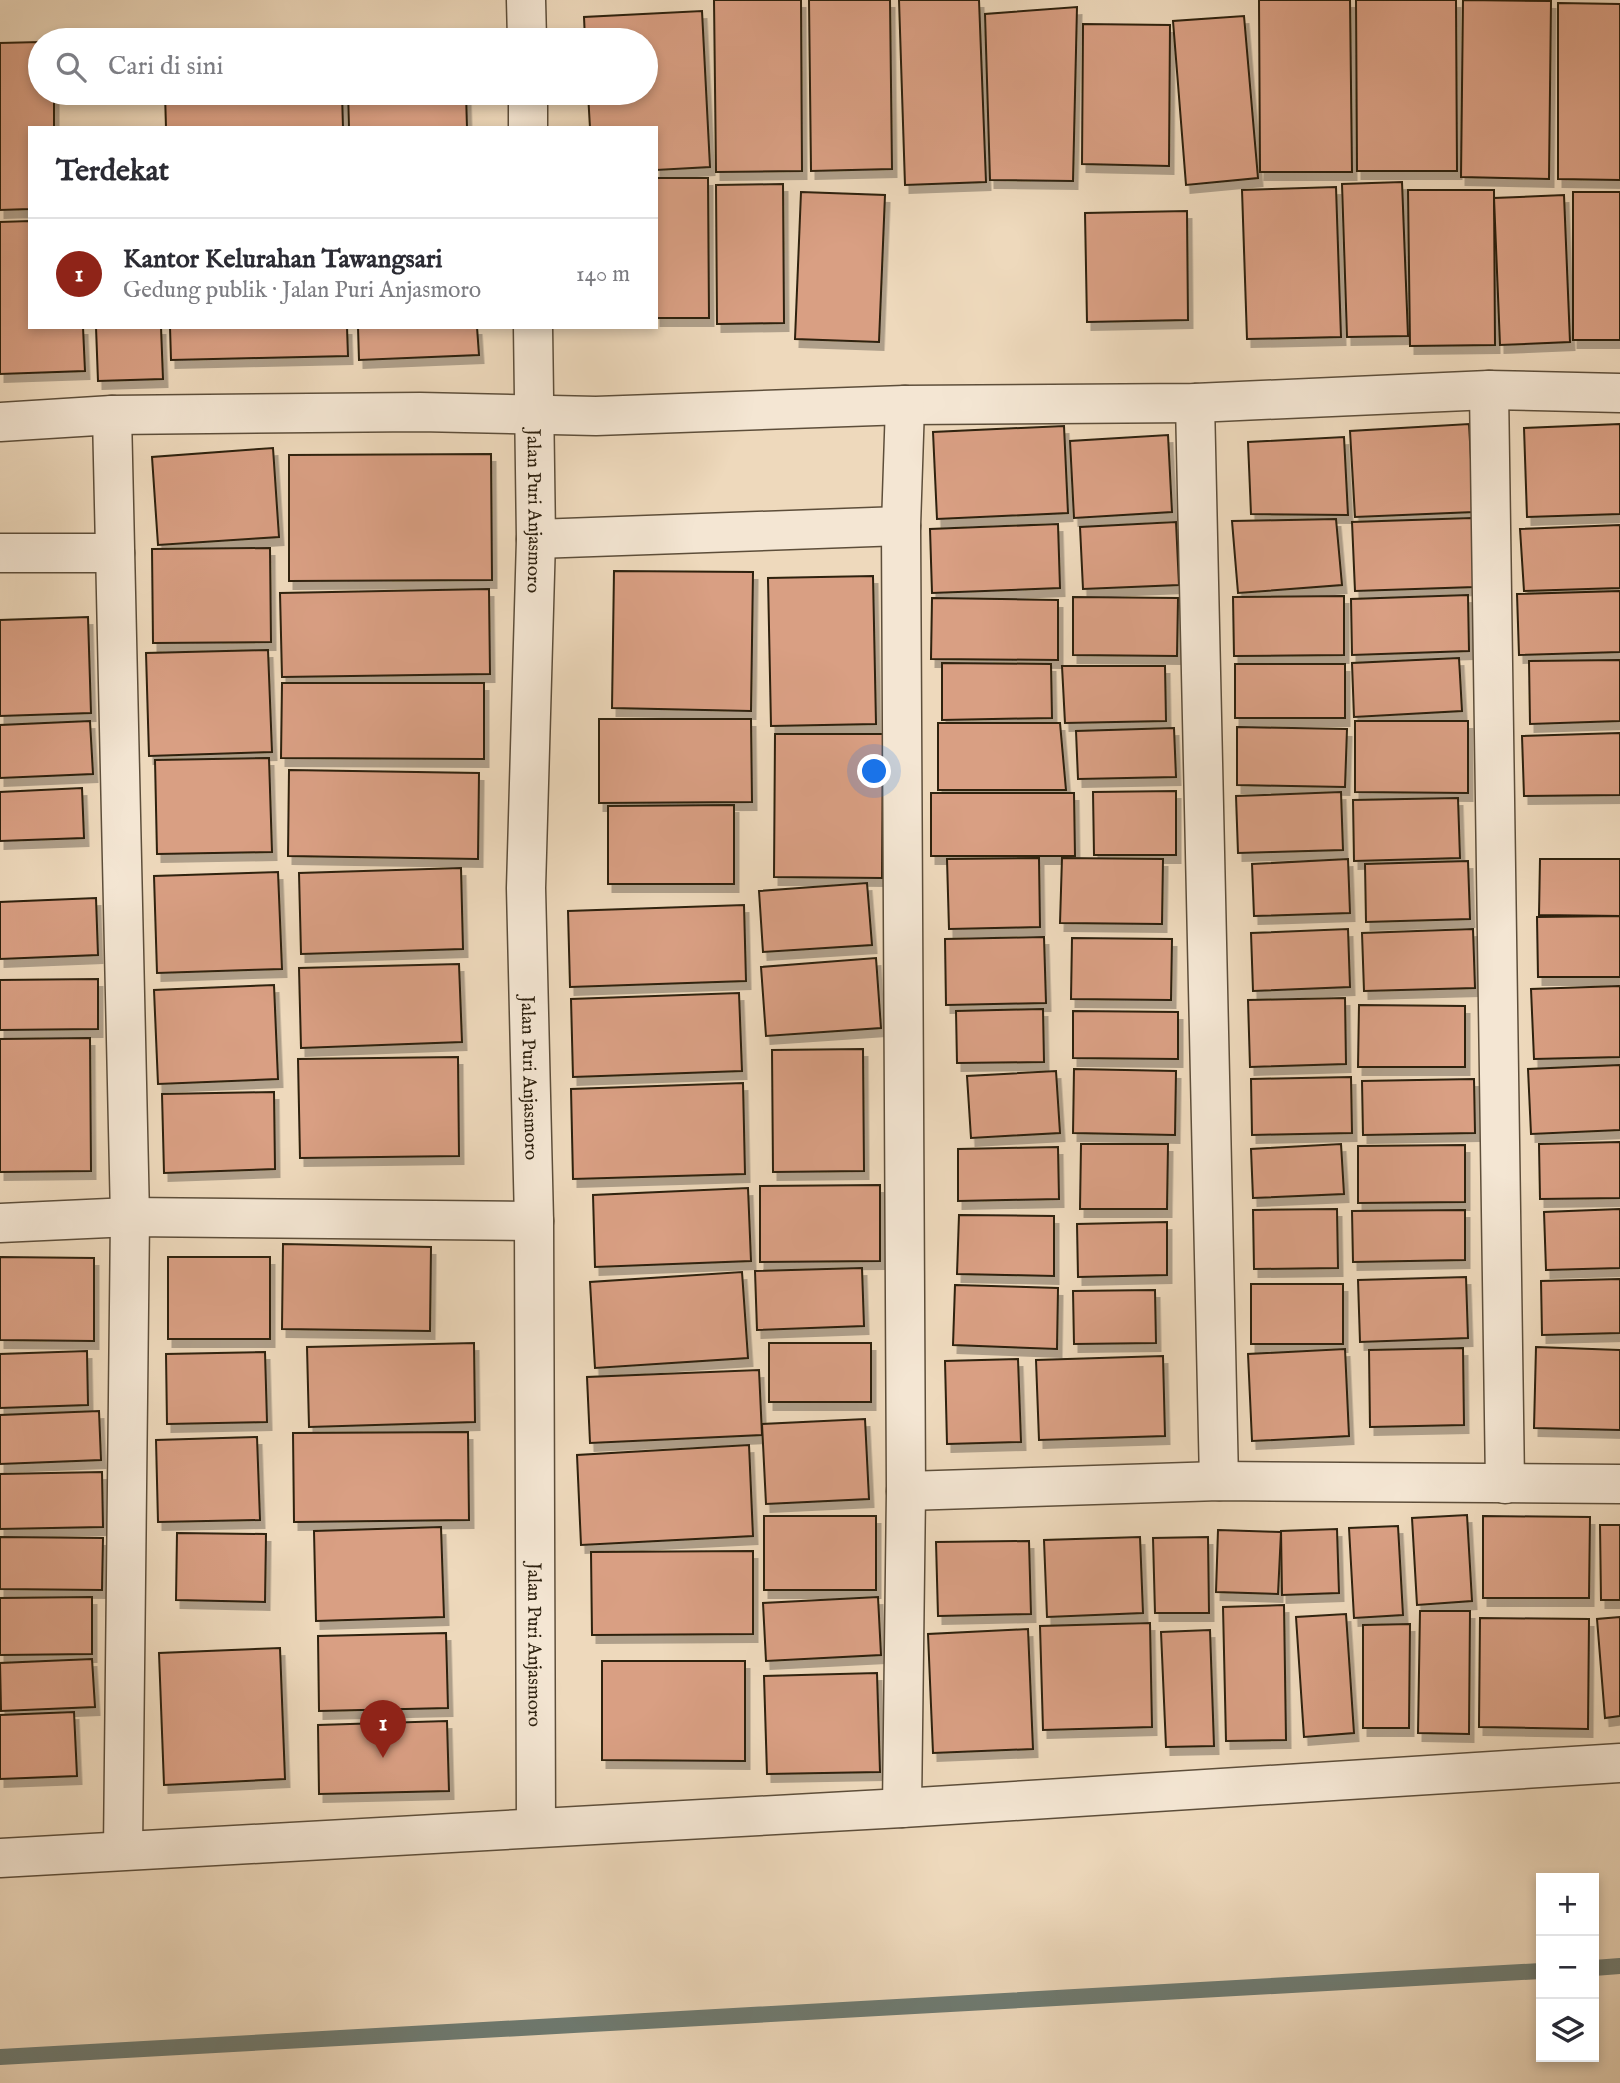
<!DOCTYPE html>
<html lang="id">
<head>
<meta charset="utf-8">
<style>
  body { margin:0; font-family:"IM FELL English",serif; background:#f2f2f3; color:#2b2b33 }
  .controls { position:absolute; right:21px; bottom:21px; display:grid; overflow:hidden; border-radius:0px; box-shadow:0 4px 10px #0003 }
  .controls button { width:63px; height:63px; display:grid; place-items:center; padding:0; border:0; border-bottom:2px solid #e1e1e2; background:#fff; color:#2b2b33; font:35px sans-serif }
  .you { position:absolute; left:875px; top:772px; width:24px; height:24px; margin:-18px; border:5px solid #fff; border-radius:50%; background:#1a73e8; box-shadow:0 0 0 10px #1a73e833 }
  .badge { display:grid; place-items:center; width:46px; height:46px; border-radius:50%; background:#8f2418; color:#fff; font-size:23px; font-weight:700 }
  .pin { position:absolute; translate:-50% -58px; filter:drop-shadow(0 2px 4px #0008) }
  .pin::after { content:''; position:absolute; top:37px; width:24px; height:21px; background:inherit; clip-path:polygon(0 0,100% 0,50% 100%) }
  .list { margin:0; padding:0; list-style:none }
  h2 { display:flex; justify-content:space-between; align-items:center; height:91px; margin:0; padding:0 28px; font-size:30px }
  h2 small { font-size:23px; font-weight:400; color:#7c7c81 }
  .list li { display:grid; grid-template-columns:46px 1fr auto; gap:21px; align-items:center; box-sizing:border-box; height:112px; padding:0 28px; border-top:2px solid #e1e1e2 }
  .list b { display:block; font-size:26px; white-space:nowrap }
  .list p { margin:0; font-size:23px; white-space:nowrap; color:#7c7c81 }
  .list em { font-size:23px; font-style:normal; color:#7c7c81 }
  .icon { flex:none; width:38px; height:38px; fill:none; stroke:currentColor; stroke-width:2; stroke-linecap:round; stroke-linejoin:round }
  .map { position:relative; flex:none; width:1620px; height:2083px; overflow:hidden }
  .search { position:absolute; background:#fff; box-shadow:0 4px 10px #0003; left:28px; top:28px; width:630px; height:77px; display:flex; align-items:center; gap:18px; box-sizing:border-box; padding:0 24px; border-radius:38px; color:#7c7c81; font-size:26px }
  .panel { position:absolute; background:#fff; box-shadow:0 4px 10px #0003; left:28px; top:126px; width:630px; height:203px; border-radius:0px }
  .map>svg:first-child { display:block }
</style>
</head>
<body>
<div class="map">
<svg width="1620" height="2083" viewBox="0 0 1620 2083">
  <defs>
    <filter id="shadow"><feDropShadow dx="4.5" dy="8" stdDeviation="0" flood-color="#0004"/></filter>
  </defs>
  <rect width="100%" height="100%" fill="#eed9bc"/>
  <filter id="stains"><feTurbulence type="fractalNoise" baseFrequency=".00286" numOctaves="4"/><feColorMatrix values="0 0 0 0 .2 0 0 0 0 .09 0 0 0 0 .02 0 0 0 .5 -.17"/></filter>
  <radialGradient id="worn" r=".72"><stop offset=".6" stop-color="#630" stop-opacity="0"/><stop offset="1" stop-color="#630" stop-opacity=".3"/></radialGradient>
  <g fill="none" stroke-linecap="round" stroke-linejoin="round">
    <g stroke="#6f7c73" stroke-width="16">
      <path d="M 1594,1968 L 1620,1966"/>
      <path d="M 0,2057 L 1541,1971"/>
    </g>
  </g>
  <g fill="#d99f83" stroke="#2d200e" stroke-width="2" filter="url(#shadow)">
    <path d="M 714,0 L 801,0 L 802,171 L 716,172 Z"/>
    <path d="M 809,0 L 890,0 L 892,169 L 811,171 Z"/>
    <path d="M 899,0 L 979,0 L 986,182 L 905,185 Z"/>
    <path d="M 1259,0 L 1350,0 L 1352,172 L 1260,172 Z"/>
    <path d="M 1356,0 L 1456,0 L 1457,171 L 1357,171 Z"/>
    <path d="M 1463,0 L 1551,1 L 1549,179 L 1461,177 Z"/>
    <path d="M 1558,3 L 1620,4 L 1620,180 L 1558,179 Z"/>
    <path d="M 1077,7 L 1073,181 L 990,180 L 985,14 Z"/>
    <path d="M 702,11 L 710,167 L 656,170 L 656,128 L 590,128 L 588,93 L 646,93 L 646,40 L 585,40 L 584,17 Z"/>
    <path d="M 1244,16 L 1258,178 L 1186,185 L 1173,21 Z"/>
    <path d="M 1083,24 L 1170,25 L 1169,166 L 1082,164 Z"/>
    <path d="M 465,35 L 466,40 L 347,40 L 347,38 Z"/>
    <path d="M 40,42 L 40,93 L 54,93 L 54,128 L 30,128 L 30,209 L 0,210 L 0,43 Z"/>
    <path d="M 165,93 L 342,93 L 343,128 L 166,128 Z"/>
    <path d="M 348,93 L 466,93 L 467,128 L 349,128 Z"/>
    <path d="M 656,178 L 708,178 L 709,318 L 656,318 Z"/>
    <path d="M 1402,182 L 1408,336 L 1347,337 L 1342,184 Z"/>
    <path d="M 783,184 L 784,323 L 717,324 L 716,185 Z"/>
    <path d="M 1336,187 L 1341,337 L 1247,339 L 1242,190 Z"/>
    <path d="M 1408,190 L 1494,190 L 1495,345 L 1410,346 Z"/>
    <path d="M 801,192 L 885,195 L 879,342 L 795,339 Z"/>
    <rect x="1573" y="192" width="47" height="148"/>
    <path d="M 1564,195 L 1570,342 L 1500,345 L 1494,198 Z"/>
    <path d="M 1187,211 L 1188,320 L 1087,322 L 1085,213 Z"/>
    <path d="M 30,221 L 30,327 L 83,327 L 85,371 L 0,374 L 0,222 Z"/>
    <path d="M 96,327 L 161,327 L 163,379 L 98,381 Z"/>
    <path d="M 170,327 L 347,327 L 348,356 L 171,360 Z"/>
    <path d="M 358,327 L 477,327 L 479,355 L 359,360 Z"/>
    <path d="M 1469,424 L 1474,512 L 1355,517 L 1350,431 Z"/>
    <path d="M 1620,424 L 1620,514 L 1527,517 L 1524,428 Z"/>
    <path d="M 1064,426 L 1068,513 L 937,519 L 933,432 Z"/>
    <path d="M 1168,435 L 1172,512 L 1074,518 L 1070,441 Z"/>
    <path d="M 1344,437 L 1348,515 L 1251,514 L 1248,442 Z"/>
    <path d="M 273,448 L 279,537 L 158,545 L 152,457 Z"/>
    <path d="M 491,454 L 492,580 L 289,581 L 289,455 Z"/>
    <path d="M 1472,518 L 1475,587 L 1355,591 L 1352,522 Z"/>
    <path d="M 1336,519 L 1342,585 L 1238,593 L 1232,521 Z"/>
    <path d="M 1176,522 L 1179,585 L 1083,589 L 1080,527 Z"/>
    <path d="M 1058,524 L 1060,588 L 932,593 L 930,529 Z"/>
    <path d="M 1620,525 L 1620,588 L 1524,591 L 1520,529 Z"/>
    <path d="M 270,548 L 271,642 L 153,643 L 152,549 Z"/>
    <path d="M 614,571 L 753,572 L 751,711 L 612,708 Z"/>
    <path d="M 873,576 L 876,724 L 771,726 L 768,578 Z"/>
    <path d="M 489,589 L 490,674 L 282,677 L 280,593 Z"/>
    <path d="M 1620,591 L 1620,652 L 1519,655 L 1517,594 Z"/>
    <path d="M 1468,595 L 1469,651 L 1352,655 L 1351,599 Z"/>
    <path d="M 1344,596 L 1344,655 L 1234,656 L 1233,597 Z"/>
    <path d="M 1073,597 L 1178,598 L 1177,656 L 1073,655 Z"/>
    <path d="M 932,598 L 1058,600 L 1058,660 L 931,659 Z"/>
    <path d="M 88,617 L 91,713 L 0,716 L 0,620 Z"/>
    <path d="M 268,650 L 272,752 L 149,756 L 146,653 Z"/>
    <path d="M 1459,658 L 1462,711 L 1354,717 L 1352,663 Z"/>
    <path d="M 1620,660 L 1620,721 L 1530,724 L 1529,661 Z"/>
    <path d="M 942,663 L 1051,664 L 1052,718 L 942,720 Z"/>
    <rect x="1235" y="664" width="110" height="54"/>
    <path d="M 1062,666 L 1165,666 L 1166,721 L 1065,723 Z"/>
    <path d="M 282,683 L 484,683 L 484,759 L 281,758 Z"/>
    <path d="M 599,719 L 751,719 L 752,802 L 599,803 Z"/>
    <path d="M 90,721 L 93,774 L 0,778 L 0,725 Z"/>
    <path d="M 1355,721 L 1468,721 L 1468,793 L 1355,792 Z"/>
    <path d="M 938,723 L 1060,723 L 1066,790 L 938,790 Z"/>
    <path d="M 1237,727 L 1347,729 L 1345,787 L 1237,785 Z"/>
    <path d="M 1174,728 L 1176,777 L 1078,779 L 1076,731 Z"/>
    <path d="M 1620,733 L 1620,795 L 1524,796 L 1522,736 Z"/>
    <path d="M 775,734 L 883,734 L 882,878 L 774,877 Z"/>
    <path d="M 269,758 L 272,852 L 157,854 L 155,760 Z"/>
    <path d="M 289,770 L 479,773 L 478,859 L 288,856 Z"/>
    <path d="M 82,788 L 84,838 L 0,841 L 0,792 Z"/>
    <path d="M 1176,791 L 1176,855 L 1094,855 L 1093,792 Z"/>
    <path d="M 1341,792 L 1343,850 L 1238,853 L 1236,796 Z"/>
    <path d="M 931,793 L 1074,793 L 1075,856 L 931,856 Z"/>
    <path d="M 1458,798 L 1460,858 L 1354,861 L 1353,800 Z"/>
    <path d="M 734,805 L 734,884 L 608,884 L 608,806 Z"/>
    <path d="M 1039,858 L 1040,927 L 949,929 L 947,859 Z"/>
    <path d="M 1062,858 L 1163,859 L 1162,924 L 1060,923 Z"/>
    <path d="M 1348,859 L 1350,913 L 1254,916 L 1252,864 Z"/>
    <path d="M 1540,859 L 1620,859 L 1620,916 L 1539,915 Z"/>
    <path d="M 1468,861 L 1470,919 L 1366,922 L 1365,864 Z"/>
    <path d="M 461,868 L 463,949 L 301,954 L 299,873 Z"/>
    <path d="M 278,872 L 282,969 L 157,973 L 154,876 Z"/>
    <path d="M 867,883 L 872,945 L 763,952 L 759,891 Z"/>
    <path d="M 96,898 L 98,955 L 0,959 L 0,902 Z"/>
    <path d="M 744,905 L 746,981 L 570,987 L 568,911 Z"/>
    <path d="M 1620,916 L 1620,977 L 1538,977 L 1537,917 Z"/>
    <path d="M 1348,929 L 1350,987 L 1253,991 L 1251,933 Z"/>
    <path d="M 1473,929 L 1475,988 L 1364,991 L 1362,933 Z"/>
    <path d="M 1044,937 L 1046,1003 L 946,1005 L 945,939 Z"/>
    <path d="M 1072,938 L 1172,939 L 1171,1000 L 1071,999 Z"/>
    <path d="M 876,958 L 881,1028 L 766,1036 L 761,967 Z"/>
    <path d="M 459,964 L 462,1042 L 301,1048 L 299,968 Z"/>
    <path d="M 98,979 L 98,1029 L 0,1030 L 0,980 Z"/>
    <path d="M 274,985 L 278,1079 L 158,1084 L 154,990 Z"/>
    <path d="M 1620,986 L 1620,1057 L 1534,1059 L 1531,989 Z"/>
    <path d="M 739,993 L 742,1071 L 573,1077 L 571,999 Z"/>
    <path d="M 1345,998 L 1346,1064 L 1250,1067 L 1248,1000 Z"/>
    <path d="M 1359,1005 L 1465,1006 L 1465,1067 L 1358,1067 Z"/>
    <path d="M 1043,1009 L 1044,1062 L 957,1063 L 956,1011 Z"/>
    <path d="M 1073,1011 L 1178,1012 L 1178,1059 L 1073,1058 Z"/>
    <path d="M 90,1038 L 91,1171 L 0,1172 L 0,1039 Z"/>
    <path d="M 863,1049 L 864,1171 L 773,1172 L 772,1050 Z"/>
    <path d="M 458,1057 L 459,1156 L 300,1158 L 298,1059 Z"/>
    <path d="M 1620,1065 L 1620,1130 L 1531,1134 L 1528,1069 Z"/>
    <path d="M 1074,1069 L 1176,1071 L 1175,1135 L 1073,1133 Z"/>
    <path d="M 1056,1071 L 1060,1133 L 971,1138 L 967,1076 Z"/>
    <path d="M 1351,1077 L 1352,1133 L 1252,1135 L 1251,1079 Z"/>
    <path d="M 1474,1079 L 1475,1133 L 1363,1135 L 1362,1081 Z"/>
    <path d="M 743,1083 L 745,1174 L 573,1179 L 571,1089 Z"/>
    <path d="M 274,1092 L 275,1169 L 164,1173 L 162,1094 Z"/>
    <path d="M 1620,1142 L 1620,1198 L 1540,1199 L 1539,1144 Z"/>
    <path d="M 1081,1144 L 1168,1144 L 1167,1209 L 1080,1209 Z"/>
    <path d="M 1341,1144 L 1344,1194 L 1253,1198 L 1251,1149 Z"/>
    <path d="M 1465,1145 L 1465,1202 L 1358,1203 L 1358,1146 Z"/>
    <path d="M 1058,1147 L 1059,1199 L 958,1201 L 958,1149 Z"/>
    <path d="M 880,1185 L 880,1261 L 760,1262 L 760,1186 Z"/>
    <path d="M 748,1188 L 751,1261 L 595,1267 L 593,1195 Z"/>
    <path d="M 1337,1209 L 1338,1268 L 1254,1269 L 1253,1210 Z"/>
    <path d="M 1620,1209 L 1620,1268 L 1546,1270 L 1544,1212 Z"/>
    <path d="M 1465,1210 L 1465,1260 L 1353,1262 L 1352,1211 Z"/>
    <path d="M 959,1215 L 1054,1216 L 1054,1276 L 957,1274 Z"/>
    <path d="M 1167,1222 L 1167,1275 L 1078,1277 L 1077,1224 Z"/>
    <path d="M 283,1244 L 431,1247 L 430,1331 L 282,1329 Z"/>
    <path d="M 0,1257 L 94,1258 L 94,1341 L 0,1340 Z"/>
    <rect x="168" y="1257" width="102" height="82"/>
    <path d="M 862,1268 L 864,1326 L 757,1330 L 755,1271 Z"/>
    <path d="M 742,1272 L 748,1358 L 595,1368 L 590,1282 Z"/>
    <path d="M 1466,1277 L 1468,1338 L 1360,1342 L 1358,1280 Z"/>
    <path d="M 1620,1279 L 1620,1333 L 1542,1335 L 1541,1281 Z"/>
    <rect x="1251" y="1284" width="92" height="60"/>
    <path d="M 955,1285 L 1058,1288 L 1057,1349 L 953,1345 Z"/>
    <path d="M 1155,1290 L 1156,1343 L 1074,1344 L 1073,1291 Z"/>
    <path d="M 474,1343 L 475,1422 L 309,1427 L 307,1347 Z"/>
    <rect x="769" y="1343" width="102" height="59"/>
    <path d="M 1536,1347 L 1620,1350 L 1620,1430 L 1534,1428 Z"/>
    <path d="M 1463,1348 L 1464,1425 L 1370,1427 L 1369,1350 Z"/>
    <path d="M 1345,1349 L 1349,1436 L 1252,1441 L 1248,1354 Z"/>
    <path d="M 87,1351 L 88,1405 L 0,1408 L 0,1354 Z"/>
    <path d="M 265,1352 L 267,1422 L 167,1424 L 166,1354 Z"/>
    <path d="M 1163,1356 L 1165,1436 L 1039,1440 L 1036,1360 Z"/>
    <path d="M 1018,1359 L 1021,1442 L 947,1444 L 945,1361 Z"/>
    <path d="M 759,1370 L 762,1435 L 590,1443 L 587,1377 Z"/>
    <path d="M 99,1411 L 101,1460 L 0,1464 L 0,1415 Z"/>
    <path d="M 865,1419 L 869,1499 L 766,1504 L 762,1424 Z"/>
    <path d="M 468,1432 L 469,1520 L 294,1522 L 293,1433 Z"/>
    <path d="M 257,1437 L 260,1520 L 158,1522 L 156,1440 Z"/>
    <path d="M 749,1445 L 753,1536 L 581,1545 L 577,1455 Z"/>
    <path d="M 102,1472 L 103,1527 L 0,1529 L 0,1474 Z"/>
    <path d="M 1467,1515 L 1472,1601 L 1417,1605 L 1412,1518 Z"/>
    <rect x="764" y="1516" width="112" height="74"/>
    <path d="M 1483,1516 L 1590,1517 L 1589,1598 L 1483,1598 Z"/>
    <path d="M 1600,1525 L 1620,1525 L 1620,1600 L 1601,1600 Z"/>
    <path d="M 1398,1526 L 1403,1615 L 1354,1618 L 1349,1528 Z"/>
    <path d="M 441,1527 L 444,1617 L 316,1621 L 314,1531 Z"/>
    <path d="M 1337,1529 L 1339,1593 L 1282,1595 L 1281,1531 Z"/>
    <path d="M 1218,1530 L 1281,1532 L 1278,1594 L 1216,1592 Z"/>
    <path d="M 177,1533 L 266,1534 L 265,1602 L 176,1600 Z"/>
    <path d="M 0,1537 L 103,1538 L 102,1590 L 0,1589 Z"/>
    <path d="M 1140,1537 L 1143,1613 L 1047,1617 L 1044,1540 Z"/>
    <path d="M 1208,1537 L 1209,1613 L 1155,1613 L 1153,1538 Z"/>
    <path d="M 1029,1541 L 1031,1614 L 938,1616 L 936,1542 Z"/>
    <path d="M 753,1551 L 753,1634 L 592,1635 L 591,1552 Z"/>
    <path d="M 92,1597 L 92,1654 L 0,1655 L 0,1598 Z"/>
    <path d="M 878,1597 L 881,1655 L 766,1661 L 763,1603 Z"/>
    <path d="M 1284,1605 L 1286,1740 L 1226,1741 L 1223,1607 Z"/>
    <path d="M 1420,1611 L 1470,1611 L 1469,1734 L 1418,1733 Z"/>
    <path d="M 1346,1614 L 1354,1733 L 1304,1737 L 1296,1617 Z"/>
    <path d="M 1620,1617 L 1620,1716 L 1605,1718 L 1597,1619 Z"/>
    <path d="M 1480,1618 L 1589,1619 L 1588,1729 L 1479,1727 Z"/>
    <path d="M 1150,1623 L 1152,1727 L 1043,1730 L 1040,1626 Z"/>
    <path d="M 1410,1624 L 1409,1728 L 1363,1728 L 1363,1625 Z"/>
    <path d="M 1028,1629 L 1033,1749 L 933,1753 L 928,1634 Z"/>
    <path d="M 1210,1630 L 1214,1746 L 1166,1747 L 1161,1632 Z"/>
    <path d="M 446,1633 L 448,1708 L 319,1711 L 318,1636 Z"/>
    <path d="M 280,1648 L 285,1779 L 164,1785 L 159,1653 Z"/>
    <path d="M 92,1659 L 95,1707 L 1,1711 L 0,1663 Z"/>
    <path d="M 602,1661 L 745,1661 L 745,1761 L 602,1760 Z"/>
    <path d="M 877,1673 L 880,1772 L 767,1774 L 764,1676 Z"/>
    <path d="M 74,1712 L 77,1776 L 0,1779 L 0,1715 Z"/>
    <path d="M 447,1721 L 449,1791 L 319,1794 L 318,1725 Z"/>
  </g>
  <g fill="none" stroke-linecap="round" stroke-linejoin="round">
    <g stroke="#5d4e3a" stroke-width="41">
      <g id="minor">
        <path d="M 526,0 L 527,40"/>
        <path d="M 528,93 L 528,128"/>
        <path id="s1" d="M 533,327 L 536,539 L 526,888 L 534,1221 L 536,1827"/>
        <path d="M 1489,390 L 1505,1484"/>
        <path d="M 1195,403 L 1219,1481"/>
        <path d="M 112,415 L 130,1217 L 123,1850"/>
        <path d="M 0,422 L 112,415 L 420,412 L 596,416 L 905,405 L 1195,403 L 1489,390 L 1620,393"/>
        <path d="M 536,539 L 901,526"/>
        <path d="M 0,553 L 115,553"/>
        <path d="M 0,1223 L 130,1217 L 534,1221"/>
        <path d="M 906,1491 L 1219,1481 L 1620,1484"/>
        <path d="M 902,1808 L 906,1491 L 901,526 L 905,405"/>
        <path d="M 0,1858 L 902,1808 L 1620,1763"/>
      </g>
    </g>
    <use href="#minor" stroke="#f4e6d3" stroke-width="38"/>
  </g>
  <g text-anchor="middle" stroke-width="5" stroke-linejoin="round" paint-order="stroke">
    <g font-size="19" fill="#2d200e" stroke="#f4e6d3">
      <text dy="7" stroke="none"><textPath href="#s1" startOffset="184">Jalan Puri Anjasmoro</textPath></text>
      <text dy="7" stroke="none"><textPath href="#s1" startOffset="751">Jalan Puri Anjasmoro</textPath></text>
      <text dy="7" stroke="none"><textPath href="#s1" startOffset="1318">Jalan Puri Anjasmoro</textPath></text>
    </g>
  </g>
  <rect width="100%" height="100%" filter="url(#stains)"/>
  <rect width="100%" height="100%" fill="url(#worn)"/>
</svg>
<div class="controls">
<button>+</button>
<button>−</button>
<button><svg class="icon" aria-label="layers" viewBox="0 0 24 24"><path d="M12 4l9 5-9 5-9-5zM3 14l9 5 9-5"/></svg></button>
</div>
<div class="you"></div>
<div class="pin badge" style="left:383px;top:1758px">1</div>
<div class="search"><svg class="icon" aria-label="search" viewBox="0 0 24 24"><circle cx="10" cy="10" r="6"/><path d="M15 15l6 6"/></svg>Cari di sini</div>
<section class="panel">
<h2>Terdekat<small></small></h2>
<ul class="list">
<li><span class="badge">1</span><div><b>Kantor Kelurahan Tawangsari</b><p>Gedung publik · Jalan Puri Anjasmoro</p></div><em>140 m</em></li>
</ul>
</section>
</div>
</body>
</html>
